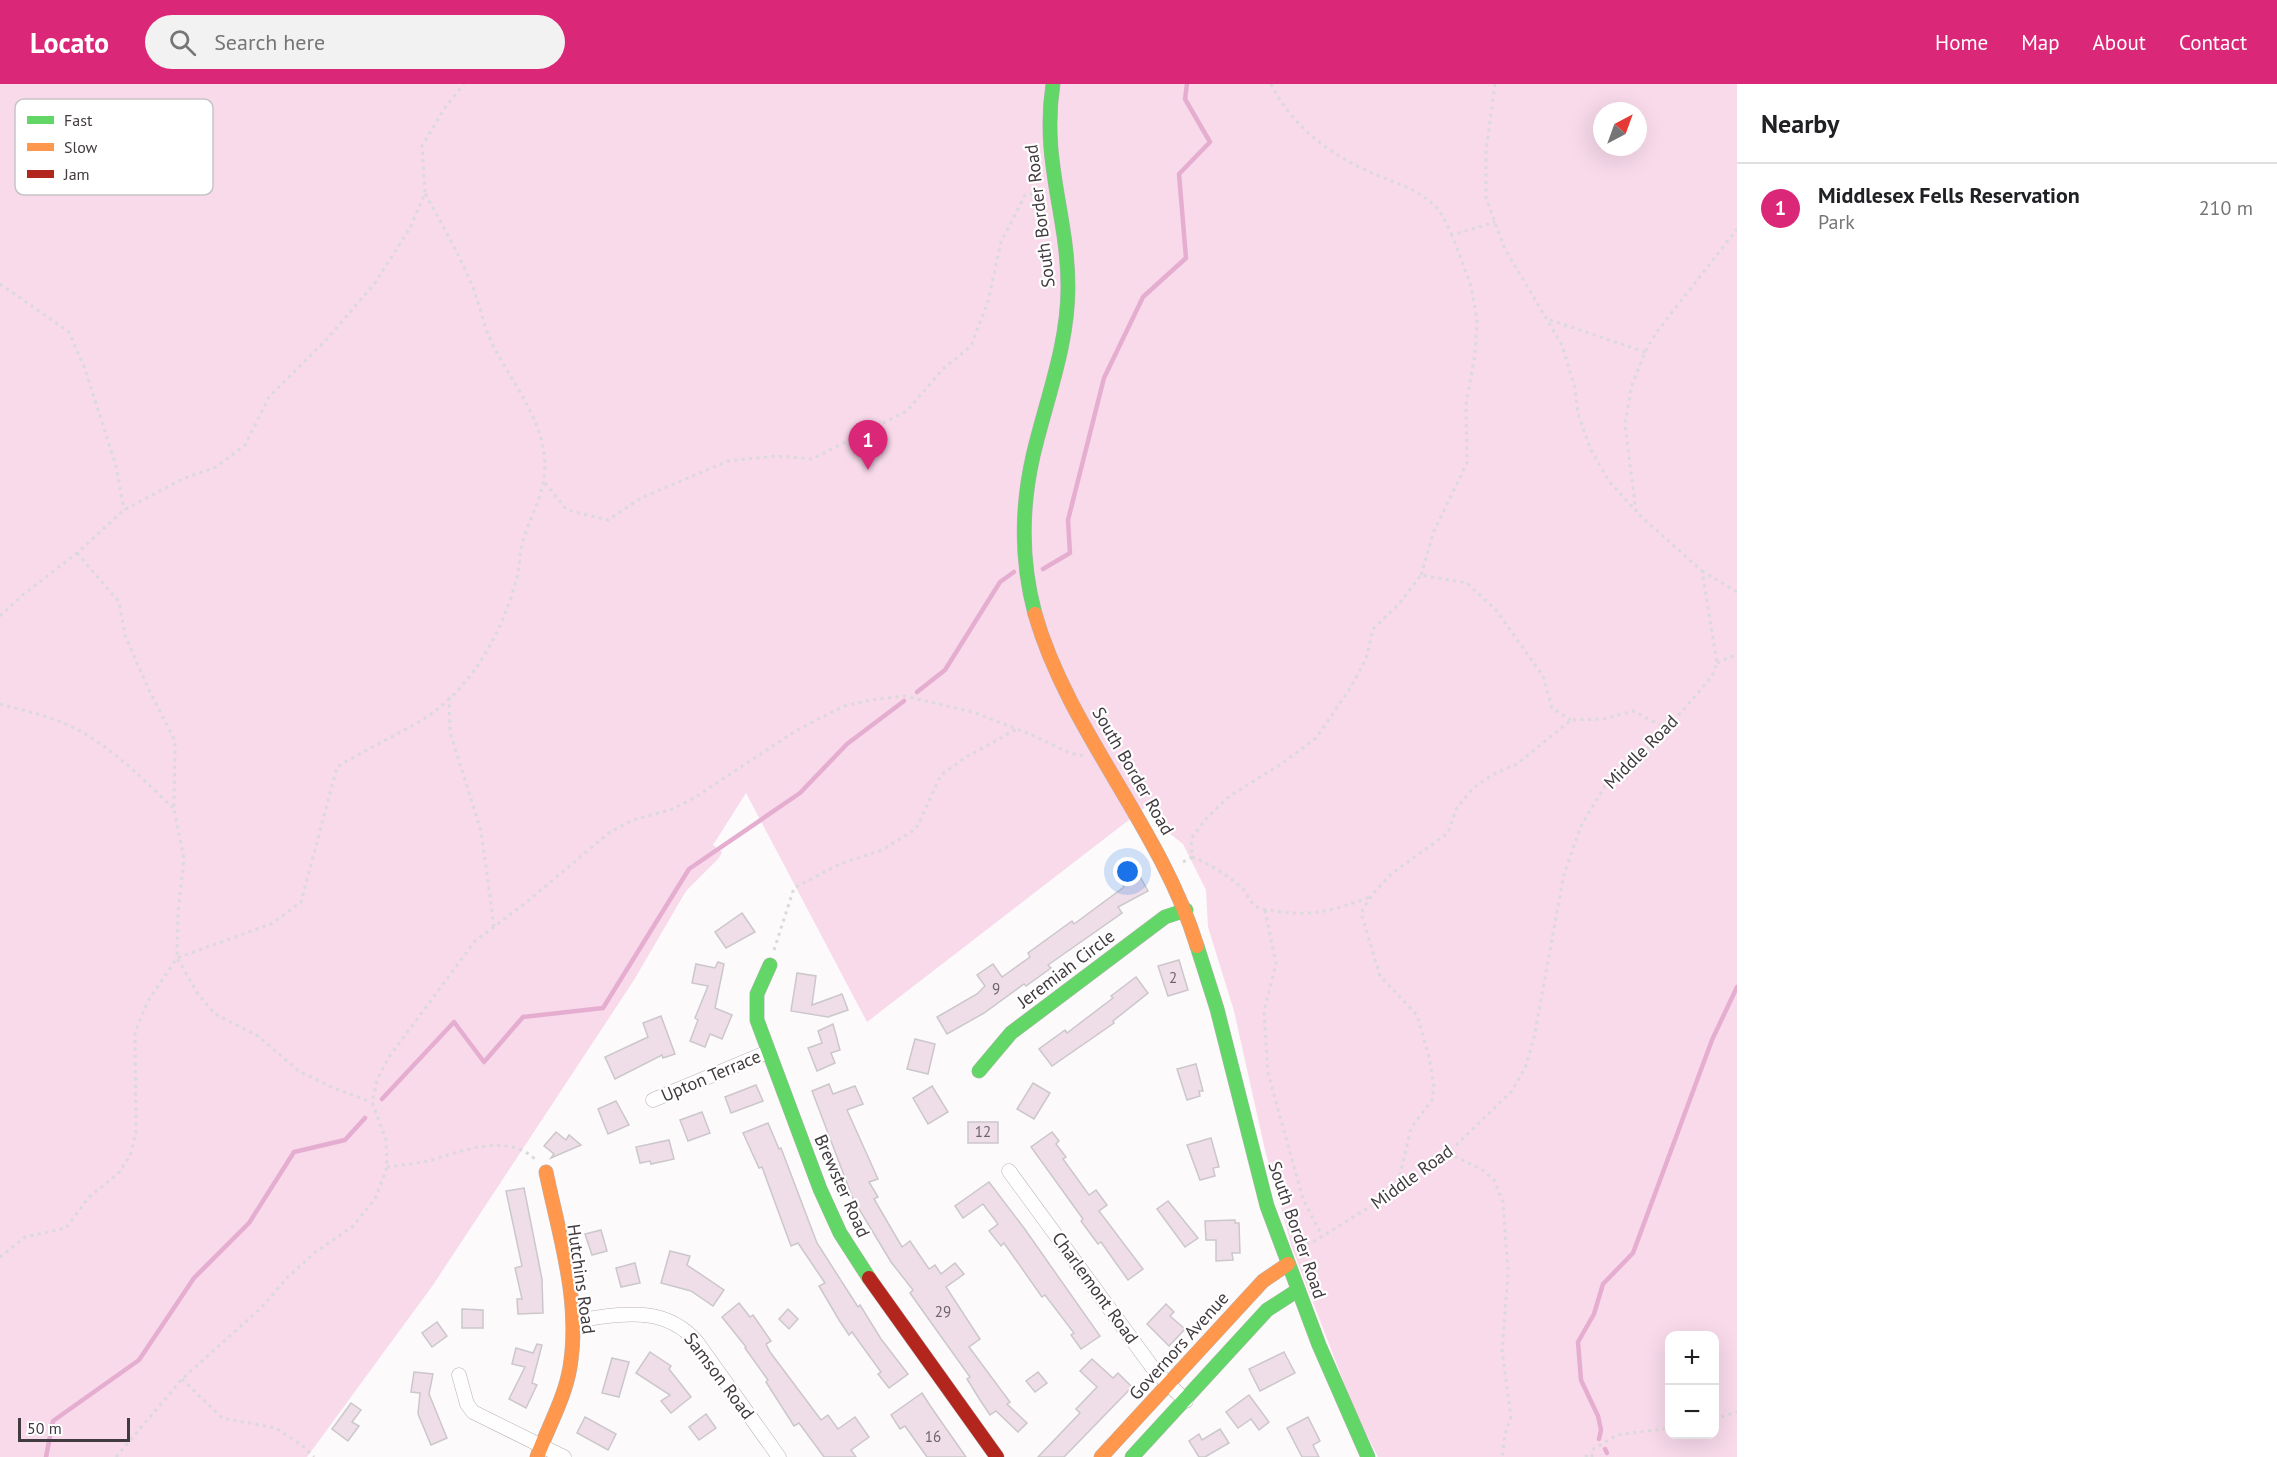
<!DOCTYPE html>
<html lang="en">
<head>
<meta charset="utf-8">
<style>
  body { margin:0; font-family:"PT Sans",sans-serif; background:#f2f2f2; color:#202124 }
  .controls { position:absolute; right:18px; bottom:18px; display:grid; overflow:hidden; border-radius:12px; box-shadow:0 6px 24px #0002 }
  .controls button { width:54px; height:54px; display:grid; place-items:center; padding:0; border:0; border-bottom:2px solid #e0e0e0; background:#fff; color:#202124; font:30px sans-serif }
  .compass { position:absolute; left:1593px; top:18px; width:54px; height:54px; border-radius:50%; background:#fff; box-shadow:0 6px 24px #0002; rotate:41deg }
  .scale { position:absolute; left:18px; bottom:15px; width:112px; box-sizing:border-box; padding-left:6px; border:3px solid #413a3e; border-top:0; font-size:16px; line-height:21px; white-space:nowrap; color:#413a3e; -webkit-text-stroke:4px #fff; paint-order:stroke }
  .you { position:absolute; left:1128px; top:788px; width:21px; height:21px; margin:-15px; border:4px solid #fff; border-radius:50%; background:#1a73e8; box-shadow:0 0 0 9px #1a73e833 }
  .badge { display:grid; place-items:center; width:39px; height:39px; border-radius:50%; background:#db2777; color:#fff; font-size:20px; font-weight:700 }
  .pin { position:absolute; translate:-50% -50px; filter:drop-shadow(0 2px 3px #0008) }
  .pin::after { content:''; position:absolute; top:32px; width:21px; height:18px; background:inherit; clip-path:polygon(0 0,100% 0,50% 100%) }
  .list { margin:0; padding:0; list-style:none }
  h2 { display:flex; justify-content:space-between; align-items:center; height:78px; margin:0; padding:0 24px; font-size:26px }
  h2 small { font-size:20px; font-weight:400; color:#757577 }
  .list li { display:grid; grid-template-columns:39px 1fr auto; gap:18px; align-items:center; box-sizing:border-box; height:90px; padding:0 24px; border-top:2px solid #e0e0e0 }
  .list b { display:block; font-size:22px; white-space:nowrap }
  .list p { margin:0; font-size:20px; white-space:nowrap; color:#757577 }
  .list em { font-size:20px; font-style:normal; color:#757577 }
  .icon { flex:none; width:33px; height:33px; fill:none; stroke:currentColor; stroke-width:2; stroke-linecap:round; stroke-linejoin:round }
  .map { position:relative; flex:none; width:1737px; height:1373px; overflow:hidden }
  header { display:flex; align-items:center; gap:36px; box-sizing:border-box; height:84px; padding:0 30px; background:#db2777; color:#fff }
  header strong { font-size:28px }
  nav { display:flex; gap:33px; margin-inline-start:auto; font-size:21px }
  .search { width:420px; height:54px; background:#f2f2f2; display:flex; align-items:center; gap:15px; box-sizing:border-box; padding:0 21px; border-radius:33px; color:#757577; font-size:22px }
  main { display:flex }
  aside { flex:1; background:#fff }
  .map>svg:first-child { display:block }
</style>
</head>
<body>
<header>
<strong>Locato</strong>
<div class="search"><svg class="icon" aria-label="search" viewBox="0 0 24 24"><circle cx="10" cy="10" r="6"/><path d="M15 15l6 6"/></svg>Search here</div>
<nav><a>Home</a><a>Map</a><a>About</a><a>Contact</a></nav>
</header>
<main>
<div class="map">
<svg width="1737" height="1373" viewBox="0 0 1737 1373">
  <rect width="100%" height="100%" fill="#fcfafb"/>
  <path fill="#f8daeb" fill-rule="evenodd" d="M 0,0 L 1737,0 L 1737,1373 L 1378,1373 L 1356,1330 L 1292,1164 L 1265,1066 L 1234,927 L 1208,843 L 1206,806 L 1183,760 L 1169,749 L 1147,722 L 867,938 L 746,709 L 713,761 L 722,768 L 719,774 L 686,807 L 634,896 L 433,1201 L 307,1373 L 0,1373 ZM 1602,27 L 1638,27 L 1638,63 L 1602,63 ZM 1670,1252 L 1714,1252 L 1714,1350 L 1670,1350 Z"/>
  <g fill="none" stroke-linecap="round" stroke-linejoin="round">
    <g stroke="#e5aed0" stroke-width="4.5">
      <path d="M 1043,485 L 1070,469 L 1068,436 L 1104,294 L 1143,213 L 1186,174 L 1179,90 L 1210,58 L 1185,15 L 1187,0"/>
      <path d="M 917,608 L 945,586 L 1000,498 L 1014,488"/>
      <path d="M 382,1015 L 454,938 L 484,978 L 523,933 L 603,924 L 689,785 L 800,709 L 847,660 L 904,617"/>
      <path d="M 1599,1355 L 1601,1346 L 1598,1332 L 1581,1296 L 1578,1258 L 1594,1230 L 1603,1200 L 1633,1169 L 1712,956 L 1737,903"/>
      <path d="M 1605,1365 L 1607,1369"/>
      <path d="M 46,1373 L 53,1337 L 139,1276 L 194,1194 L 249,1139 L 294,1068 L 345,1056 L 365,1034"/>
    </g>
  </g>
  <g fill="#efdee8" stroke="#cbc7ca" stroke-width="1.5">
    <path d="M 1133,780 L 1148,807 L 1118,823 L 1122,829 L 1048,881 L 1051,884 L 1026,902 L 1024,900 L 984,929 L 947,950 L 937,933 L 977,910 L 985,902 L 977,891 L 993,880 L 1002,893 L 1030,873 L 1028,869 L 1072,837 L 1074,840 L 1124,803 L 1116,789 Z"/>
    <path d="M 742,829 L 755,848 L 726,864 L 715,848 Z"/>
    <path d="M 1179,876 L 1188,906 L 1168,912 L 1158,882 Z"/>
    <path d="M 718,878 L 724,880 L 715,924 L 732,931 L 722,955 L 710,950 L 705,963 L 690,957 L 698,936 L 695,934 L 708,902 L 692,899 L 696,880 L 715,884 Z"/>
    <path d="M 797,889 L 816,892 L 812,921 L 842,910 L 848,926 L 828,933 L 791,927 Z"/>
    <path d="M 1136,893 L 1148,909 L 1113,937 L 1114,939 L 1052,982 L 1039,965 L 1065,946 L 1067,949 L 1113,914 L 1111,912 Z"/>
    <path d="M 661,932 L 675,970 L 663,974 L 662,971 L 615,995 L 605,973 L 648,953 L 643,939 Z"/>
    <path d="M 833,940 L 840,966 L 831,969 L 835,979 L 817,987 L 808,964 L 822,959 L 818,947 Z"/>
    <path d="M 915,955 L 935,960 L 928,990 L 907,985 Z"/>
    <path d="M 1196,980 L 1203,1007 L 1199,1007 L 1200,1012 L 1187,1016 L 1177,985 Z"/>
    <path d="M 1033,999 L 1050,1009 L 1034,1035 L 1017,1025 Z"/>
    <path d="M 829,1000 L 833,1010 L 855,1002 L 863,1020 L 847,1026 L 878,1095 L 869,1098 L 878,1113 L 874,1115 L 902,1163 L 910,1157 L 929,1185 L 935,1181 L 941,1190 L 955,1179 L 964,1190 L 946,1203 L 980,1255 L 969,1263 L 1010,1318 L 1007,1320 L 1027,1339 L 1018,1348 L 996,1327 L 990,1331 L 980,1316 L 967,1295 L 970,1293 L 910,1209 L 913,1206 L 891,1178 L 853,1115 L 812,1007 Z"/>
    <path d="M 756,1001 L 763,1017 L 731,1029 L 725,1013 Z"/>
    <path d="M 932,1002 L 948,1028 L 928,1040 L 913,1014 Z"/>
    <path d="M 616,1017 L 629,1041 L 608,1050 L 598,1025 Z"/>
    <path d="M 702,1028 L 710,1049 L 688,1057 L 680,1036 Z"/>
    <rect x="968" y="1038" width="30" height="21"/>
    <path d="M 768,1039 L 779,1065 L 781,1064 L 817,1159 L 858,1223 L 860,1221 L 881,1255 L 908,1290 L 889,1304 L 878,1290 L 881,1288 L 852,1248 L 849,1251 L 839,1236 L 819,1202 L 825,1199 L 798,1159 L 791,1162 L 762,1083 L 759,1084 L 743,1049 Z"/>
    <path d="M 556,1048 L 566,1056 L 569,1051 L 581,1061 L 551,1074 L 554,1070 L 544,1062 Z"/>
    <path d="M 1052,1048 L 1059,1057 L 1056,1060 L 1066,1073 L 1063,1075 L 1089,1111 L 1096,1106 L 1107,1121 L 1099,1127 L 1143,1185 L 1128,1196 L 1101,1158 L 1098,1160 L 1081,1137 L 1083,1135 L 1031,1063 Z"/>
    <path d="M 1211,1054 L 1219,1083 L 1213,1084 L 1215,1092 L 1200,1096 L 1187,1061 Z"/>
    <path d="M 669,1056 L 674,1075 L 651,1080 L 650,1077 L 640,1079 L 636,1063 Z"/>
    <path d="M 989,1098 L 1024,1144 L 1100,1252 L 1081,1265 L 1071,1251 L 1074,1249 L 1045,1211 L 1042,1213 L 1004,1159 L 1001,1162 L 989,1147 L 998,1140 L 983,1120 L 963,1134 L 955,1122 Z"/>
    <path d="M 524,1104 L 542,1195 L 543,1229 L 518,1230 L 517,1215 L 522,1215 L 515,1184 L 522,1182 L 506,1107 Z"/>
    <path d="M 1168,1117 L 1198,1154 L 1185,1163 L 1157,1125 Z"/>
    <path d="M 1235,1136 L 1235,1139 L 1239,1139 L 1240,1169 L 1232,1169 L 1233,1176 L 1216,1177 L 1216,1156 L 1206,1156 L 1205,1137 Z"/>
    <path d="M 601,1146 L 607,1167 L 592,1171 L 585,1150 Z"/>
    <path d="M 670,1167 L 690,1172 L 687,1181 L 724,1206 L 713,1222 L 691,1207 L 661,1199 Z"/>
    <path d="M 635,1179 L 640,1199 L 621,1203 L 616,1184 Z"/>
    <path d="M 739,1219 L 750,1233 L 753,1231 L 771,1257 L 766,1260 L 770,1268 L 821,1336 L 828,1331 L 838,1345 L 855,1333 L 869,1353 L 851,1366 L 856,1373 L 824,1373 L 799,1339 L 794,1342 L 766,1298 L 768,1296 L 745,1264 L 746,1263 L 722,1233 Z"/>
    <path d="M 1166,1220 L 1174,1228 L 1170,1232 L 1185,1245 L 1169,1262 L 1147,1240 Z"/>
    <path d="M 462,1225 L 483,1226 L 483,1244 L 462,1244 Z"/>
    <path d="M 788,1225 L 798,1235 L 789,1245 L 779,1235 Z"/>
    <path d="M 437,1238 L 447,1252 L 432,1263 L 422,1249 Z"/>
    <path d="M 537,1260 L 542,1261 L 532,1299 L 537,1301 L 526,1324 L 509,1315 L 525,1283 L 512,1280 L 516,1264 L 533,1269 Z"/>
    <path d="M 650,1268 L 671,1282 L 669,1285 L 691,1313 L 671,1329 L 661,1317 L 670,1311 L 636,1289 Z"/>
    <path d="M 1284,1268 L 1295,1289 L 1260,1307 L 1249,1285 Z"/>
    <path d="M 612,1274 L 629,1278 L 619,1313 L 602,1309 Z"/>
    <path d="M 1092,1275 L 1113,1294 L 1118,1289 L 1132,1303 L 1064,1373 L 1038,1373 L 1080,1329 L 1076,1325 L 1097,1303 L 1080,1287 Z"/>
    <path d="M 414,1288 L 433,1290 L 429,1310 L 447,1354 L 431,1361 L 418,1330 L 420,1309 L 411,1308 Z"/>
    <path d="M 1038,1288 L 1047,1299 L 1035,1308 L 1026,1297 Z"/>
    <path d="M 922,1309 L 931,1323 L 966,1373 L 927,1373 L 905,1342 L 900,1345 L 891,1331 Z"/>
    <path d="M 1249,1311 L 1269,1338 L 1259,1346 L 1251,1335 L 1238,1344 L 1226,1328 Z"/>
    <path d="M 351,1319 L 361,1326 L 352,1338 L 359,1342 L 348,1357 L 332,1345 Z"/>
    <path d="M 706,1330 L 716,1344 L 699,1356 L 689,1343 Z"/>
    <path d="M 585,1333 L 616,1350 L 608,1366 L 577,1349 Z"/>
    <path d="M 1308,1333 L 1320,1357 L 1313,1361 L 1319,1373 L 1302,1373 L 1287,1344 Z"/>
    <path d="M 1220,1345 L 1229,1359 L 1205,1373 L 1199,1373 L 1189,1357 L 1199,1350 L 1202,1356 Z"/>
  </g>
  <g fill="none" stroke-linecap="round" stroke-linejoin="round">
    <g stroke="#b7b3b5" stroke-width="15">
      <g id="street">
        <path d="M 653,1016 L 768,968"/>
        <path d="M 1009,1087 L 1155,1287 L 1186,1317"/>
        <path d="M 573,1237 C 619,1231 663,1219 697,1258 L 779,1373"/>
        <path d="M 459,1291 L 467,1320 L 473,1328 L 564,1373"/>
      </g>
    </g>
    <g stroke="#b7b3b5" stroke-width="15">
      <g id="fast">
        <path d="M 1035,530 C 1021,478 1021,425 1033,372 C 1046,316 1068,262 1068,203 C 1068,131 1041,77 1053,0"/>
        <path d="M 1197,862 L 1217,925 L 1267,1122 L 1319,1261 L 1368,1373"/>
        <path d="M 770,881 L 757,910 L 757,936 L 820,1105 L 840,1149 L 869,1194"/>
        <path d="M 979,987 L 1011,949 L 1165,833 L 1186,826"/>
        <path d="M 1132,1373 L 1267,1226 L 1298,1206"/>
      </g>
    </g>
    <g stroke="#b7b3b5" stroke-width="15">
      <g id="slow">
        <path d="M 1035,530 C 1069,648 1160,742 1197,862"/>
        <path d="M 537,1373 C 548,1343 565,1314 570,1283 C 581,1217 559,1151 546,1088"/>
        <path d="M 1101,1373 L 1263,1197 L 1288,1180"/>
      </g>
    </g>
    <g stroke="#b7b3b5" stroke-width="15">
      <path id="jam" d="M 869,1194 L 997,1373"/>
    </g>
    <g stroke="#dadada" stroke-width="3" stroke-dasharray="3 4.5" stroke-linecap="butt">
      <path d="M 1271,0 C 1291,41 1330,71 1372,89 C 1395,99 1419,105 1436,123 C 1443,130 1447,142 1452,151"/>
      <path d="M 1495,0 L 1486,67 L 1486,114 L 1504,163 L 1562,261 L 1575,304 L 1578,330 L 1591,366 L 1609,397 L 1635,426"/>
      <path d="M 0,200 L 69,248 L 85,285 L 116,382 L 124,426"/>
      <path d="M 1550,236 L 1645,268"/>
      <path d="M 545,399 L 567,426 L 608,436 L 641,414 L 728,377 L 777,372 L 812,375 L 907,327 L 943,285 L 971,262 L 988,218 L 1001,158 L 1025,111 L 1038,109"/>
      <path d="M 77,469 L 119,518 L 125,551 L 148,604 L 175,657 L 174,725 L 184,775 L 178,828 L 177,874 L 198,910 L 215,930 L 258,952 L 300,988 L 334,1004 L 371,1018"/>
      <path d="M 1702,487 L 1737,508"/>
      <path d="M 1421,491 L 1434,447 L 1467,379 L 1466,321 L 1475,270 L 1477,236 L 1471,202 L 1452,151 L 1495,138"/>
      <path d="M 0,532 L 24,510 L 77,469 L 124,426 L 182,395 L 216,383 L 245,361 L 269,313 L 327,255 L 375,199 L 410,144 L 425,109 L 422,62 L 446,22 L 464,0"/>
      <path d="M 1717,579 L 1737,570"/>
      <path d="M 449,613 L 450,648 L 481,747 L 494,842"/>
      <path d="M 0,620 C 25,627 51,632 74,644 C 111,662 145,697 174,725"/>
      <path d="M 1192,773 C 1210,780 1228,791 1243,805 C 1247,810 1251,820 1257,823 C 1262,826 1270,826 1275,827 C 1314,833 1334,826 1370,813"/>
      <path d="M 1183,778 L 1192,773 L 1191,755 L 1204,737 L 1227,714 L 1281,680 L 1316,654 L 1349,606 L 1366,575 L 1373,545 L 1399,520 L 1421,491 L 1467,499 L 1496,526 L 1543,592 L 1552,624 L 1571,636"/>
      <path d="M 1265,826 L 1276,880 L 1264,927 L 1268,989 L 1303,1115 L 1322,1152"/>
      <path d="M 774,866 L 794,804 L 840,780 L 882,766 L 916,745 L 941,691 L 966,673 L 1017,645"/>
      <path d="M 1448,1069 L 1481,1085 L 1494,1096 L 1503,1118 L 1508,1188 L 1502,1267 L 1511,1333 L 1505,1350 L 1502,1373"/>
      <path d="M 387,1083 C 400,1081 415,1080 428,1077 C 461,1068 505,1048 535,1075"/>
      <path d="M 1387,1110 L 1399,1095 L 1411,1044 L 1432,1016 L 1434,1003 L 1429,973 L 1417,931 L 1380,892 L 1361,829 L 1371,812 L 1391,790 L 1448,749 L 1456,725 L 1473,704 L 1494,690 L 1517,680 L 1571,636 L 1604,635 L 1633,627 L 1666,644"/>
      <path d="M 1299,1162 L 1313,1158 L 1384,1114 L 1448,1069 L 1511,1008 L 1525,984 L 1534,954 L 1564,790 L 1581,742 L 1609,695 L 1654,659 L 1691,617 L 1712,592 L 1717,579 L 1702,487 L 1636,428 L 1625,340 L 1632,301 L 1645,268 L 1656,249 L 1737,145"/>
      <path d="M 0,1173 L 25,1153 L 66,1144 L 89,1113 L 118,1090 L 130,1072 L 136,1048 L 135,948 L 148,917 L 177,874 L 271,840 L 301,818 L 337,683 C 363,667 390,654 417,639 C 468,610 501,552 516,497 C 520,485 519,473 522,461 C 531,426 549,407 544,369 C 538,328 512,299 494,263 C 483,243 480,219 471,199 C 458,168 441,139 425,109"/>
      <path d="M 182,1295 L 222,1334 L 276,1344 L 304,1363 L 314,1373"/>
      <path d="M 1714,1335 L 1737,1328"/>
      <path d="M 116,1373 L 182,1295 L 261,1224 L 286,1195 L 314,1169 L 352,1143 L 375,1115 L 387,1083 L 386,1056 L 372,1018 L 377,996 L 389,973 L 475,857 L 523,821 L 610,748 L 633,736 L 670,726 L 694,714 L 797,646 L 844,622 L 870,616 L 904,612 L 973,628 L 1032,651 L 1070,669 L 1084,672"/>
      <path d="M 1585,1373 L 1591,1368"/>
      <path d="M 1592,1373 L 1592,1366 L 1617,1351 L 1670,1344"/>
    </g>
    <use href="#street" stroke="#fffefe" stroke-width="14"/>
    <use href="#fast" stroke="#63d668" stroke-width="14"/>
    <use href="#slow" stroke="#ff974d" stroke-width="14"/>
    <use href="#jam" stroke="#b3261e" stroke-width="14"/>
  </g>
  <g text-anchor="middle" stroke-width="4.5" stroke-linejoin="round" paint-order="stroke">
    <g font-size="15" fill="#6c6368">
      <text x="1173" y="899">2</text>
      <text x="996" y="910">9</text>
      <text x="983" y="1053">12</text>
      <text x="943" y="1233">29</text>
      <text x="933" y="1358">16</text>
    </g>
    <g font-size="18" fill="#413a3e" stroke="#fff">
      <text transform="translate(1040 132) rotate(-97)" y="6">South Border Road</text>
      <text transform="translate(1641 668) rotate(-45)" y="6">Middle Road</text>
      <text transform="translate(1133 687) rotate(60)" y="6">South Border Road</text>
      <text transform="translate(1066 885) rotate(-37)" y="6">Jeremiah Circle</text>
      <text transform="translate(711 992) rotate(-23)" y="6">Upton Terrace</text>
      <text transform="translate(1412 1093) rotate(-36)" y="6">Middle Road</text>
      <text transform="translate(842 1102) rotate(66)" y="6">Brewster Road</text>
      <text transform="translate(1297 1146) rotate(71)" y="6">South Border Road</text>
      <text transform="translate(581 1195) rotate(82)" y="6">Hutchins Road</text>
      <text transform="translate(1095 1204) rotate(54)" y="6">Charlemont Road</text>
      <text transform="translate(1179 1262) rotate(-48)" y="6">Governors Avenue</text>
      <text transform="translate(719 1292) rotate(53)" y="6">Samson Road</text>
    </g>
  </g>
  <rect x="15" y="15" width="198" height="96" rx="9" fill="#fff" stroke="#c6c4c5" stroke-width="1.5"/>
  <rect x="27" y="32" width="27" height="8" fill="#63d668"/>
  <rect x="27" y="59" width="27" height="8" fill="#ff974d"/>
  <rect x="27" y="86" width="27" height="8" fill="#b3261e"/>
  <g font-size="16" fill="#413a3e">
    <text x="64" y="42">Fast</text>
    <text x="64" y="69">Slow</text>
    <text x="64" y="96">Jam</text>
  </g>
</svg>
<div class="controls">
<button>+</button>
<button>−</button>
</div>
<svg class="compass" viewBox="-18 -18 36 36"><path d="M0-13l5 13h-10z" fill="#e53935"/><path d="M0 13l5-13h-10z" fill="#757577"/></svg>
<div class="scale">50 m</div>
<div class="you"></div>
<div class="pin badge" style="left:868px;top:386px">1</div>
</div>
<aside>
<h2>Nearby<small></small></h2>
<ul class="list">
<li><span class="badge">1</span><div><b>Middlesex Fells Reservation</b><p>Park</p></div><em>210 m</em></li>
</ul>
</aside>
</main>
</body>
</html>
